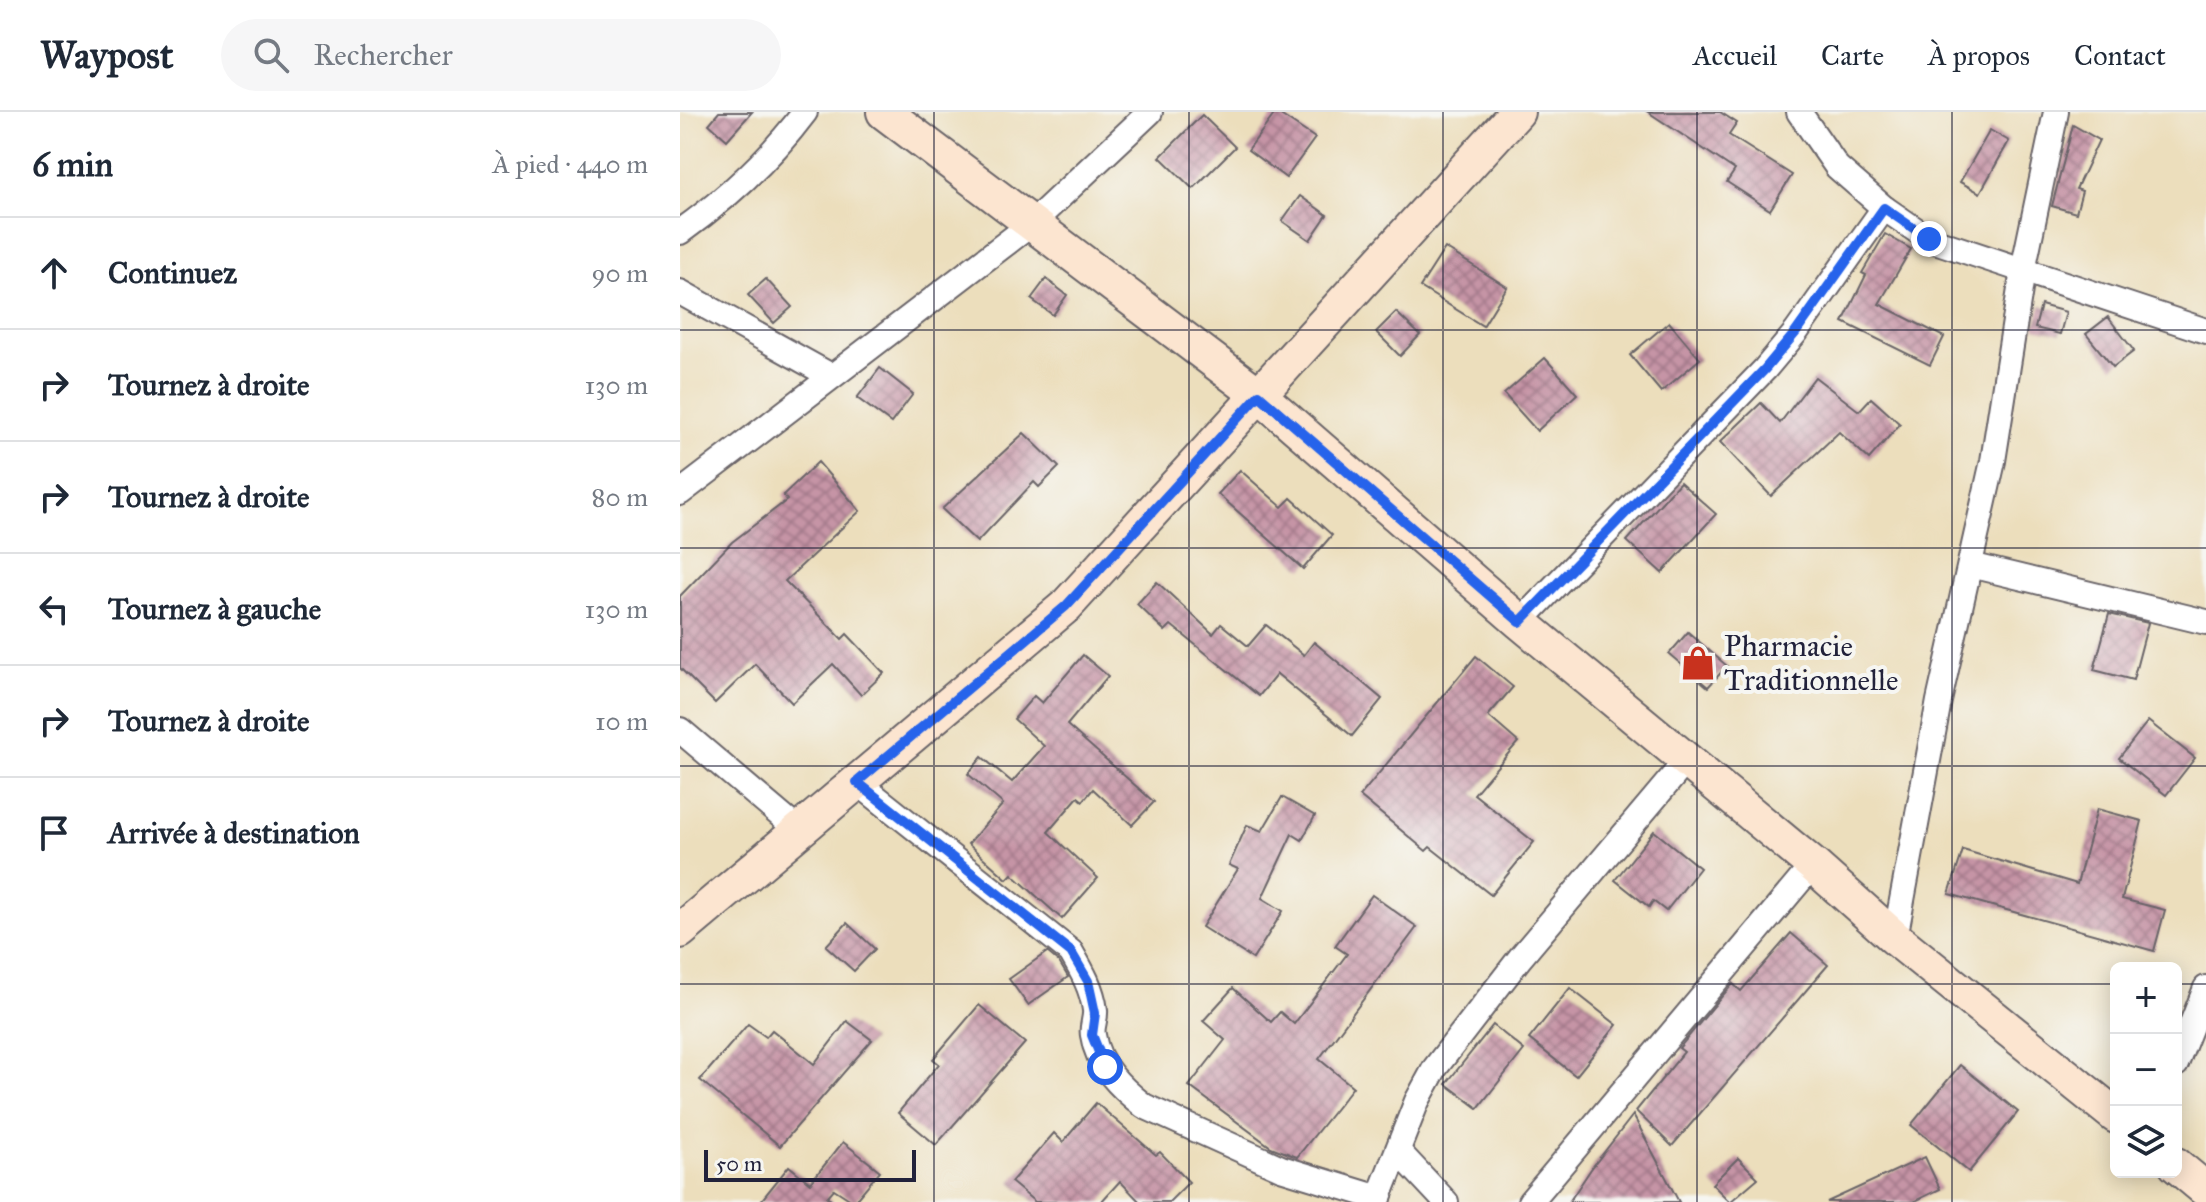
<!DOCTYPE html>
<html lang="fr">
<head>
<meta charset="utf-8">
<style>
  body { margin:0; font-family:"IM FELL Great Primer",serif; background:#f6f6f7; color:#1f2937 }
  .controls { position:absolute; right:24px; bottom:24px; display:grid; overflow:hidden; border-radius:12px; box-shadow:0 4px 20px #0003 }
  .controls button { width:72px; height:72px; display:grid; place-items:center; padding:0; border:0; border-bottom:2px solid #e0e1e3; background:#fff; color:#1f2937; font:40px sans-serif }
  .scale { position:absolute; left:24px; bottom:20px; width:212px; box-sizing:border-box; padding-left:8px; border:4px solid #22223b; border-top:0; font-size:22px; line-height:28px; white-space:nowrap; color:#22223b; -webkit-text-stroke:6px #f6f6f2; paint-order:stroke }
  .stop { position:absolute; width:24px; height:24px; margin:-18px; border:6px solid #2563eb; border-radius:50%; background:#fff }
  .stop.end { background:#2563eb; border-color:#fff; box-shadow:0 2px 8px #0008 }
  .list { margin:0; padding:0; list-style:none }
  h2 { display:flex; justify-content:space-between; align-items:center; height:104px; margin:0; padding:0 32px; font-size:34px }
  h2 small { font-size:26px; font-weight:400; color:#747a83 }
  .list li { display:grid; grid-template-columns:52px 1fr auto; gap:24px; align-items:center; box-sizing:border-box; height:112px; padding:0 32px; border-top:2px solid #e0e1e3 }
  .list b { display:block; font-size:30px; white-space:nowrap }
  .list em { font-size:26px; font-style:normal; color:#747a83 }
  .icon { flex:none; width:44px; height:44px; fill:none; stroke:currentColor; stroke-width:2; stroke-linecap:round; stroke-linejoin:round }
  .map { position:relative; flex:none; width:1526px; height:1090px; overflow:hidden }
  header { display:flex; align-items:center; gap:48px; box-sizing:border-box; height:112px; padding:0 40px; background:#fff; border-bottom:2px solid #e0e1e3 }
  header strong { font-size:38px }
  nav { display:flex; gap:44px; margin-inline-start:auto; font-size:28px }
  .search { width:560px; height:72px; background:#f6f6f7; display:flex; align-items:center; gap:20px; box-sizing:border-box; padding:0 28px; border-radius:44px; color:#747a83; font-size:30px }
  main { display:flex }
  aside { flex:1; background:#fff }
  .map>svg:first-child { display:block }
</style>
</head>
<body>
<header>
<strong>Waypost</strong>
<div class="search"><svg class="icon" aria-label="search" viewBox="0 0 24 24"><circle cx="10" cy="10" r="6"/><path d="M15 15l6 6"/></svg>Rechercher</div>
<nav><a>Accueil</a><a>Carte</a><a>À propos</a><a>Contact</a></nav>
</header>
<main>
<aside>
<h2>6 min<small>À pied · 440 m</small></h2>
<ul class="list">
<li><svg class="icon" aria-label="ahead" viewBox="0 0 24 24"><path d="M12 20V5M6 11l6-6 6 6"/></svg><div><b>Continuez</b></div><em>90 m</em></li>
<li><svg class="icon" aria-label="right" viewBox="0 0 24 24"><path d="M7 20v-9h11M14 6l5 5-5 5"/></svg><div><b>Tournez à droite</b></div><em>130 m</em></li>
<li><svg class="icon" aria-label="right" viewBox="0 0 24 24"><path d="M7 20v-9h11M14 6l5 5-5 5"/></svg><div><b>Tournez à droite</b></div><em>80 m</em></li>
<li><svg class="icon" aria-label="left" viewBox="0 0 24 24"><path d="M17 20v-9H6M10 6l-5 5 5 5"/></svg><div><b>Tournez à gauche</b></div><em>130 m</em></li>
<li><svg class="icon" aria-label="right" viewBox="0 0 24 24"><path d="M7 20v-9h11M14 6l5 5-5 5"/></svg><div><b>Tournez à droite</b></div><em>10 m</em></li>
<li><svg class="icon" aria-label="arrive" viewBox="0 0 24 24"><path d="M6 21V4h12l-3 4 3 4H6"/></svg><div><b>Arrivée à destination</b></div></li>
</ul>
</aside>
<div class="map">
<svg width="1526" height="1090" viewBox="0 0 1526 1090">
  <defs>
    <pattern id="building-cross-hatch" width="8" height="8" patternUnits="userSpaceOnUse" patternTransform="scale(2)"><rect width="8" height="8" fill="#c694a6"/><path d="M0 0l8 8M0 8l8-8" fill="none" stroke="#a07888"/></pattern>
  </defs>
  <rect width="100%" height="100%" fill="#f6f6f2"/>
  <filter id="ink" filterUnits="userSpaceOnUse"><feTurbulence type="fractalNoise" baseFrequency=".0125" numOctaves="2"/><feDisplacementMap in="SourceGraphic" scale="16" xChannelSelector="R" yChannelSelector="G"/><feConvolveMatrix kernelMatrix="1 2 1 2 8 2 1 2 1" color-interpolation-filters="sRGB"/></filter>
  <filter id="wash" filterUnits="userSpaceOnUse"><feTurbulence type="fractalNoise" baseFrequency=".006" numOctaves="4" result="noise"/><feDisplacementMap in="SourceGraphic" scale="32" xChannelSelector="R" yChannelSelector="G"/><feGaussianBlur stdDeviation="1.8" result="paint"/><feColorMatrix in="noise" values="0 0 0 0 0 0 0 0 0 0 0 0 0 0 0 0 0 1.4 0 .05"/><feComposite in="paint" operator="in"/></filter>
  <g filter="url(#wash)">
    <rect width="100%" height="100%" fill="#ecdebc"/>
    <g id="blocks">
      <g fill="url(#building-cross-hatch)">
        <path d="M 39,0 L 72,0 L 47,28 L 29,12 Z"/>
        <path d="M 596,0 L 635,26 L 606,66 L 568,38 Z"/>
        <path d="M 968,0 L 1040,0 L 1057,11 L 1049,23 L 1112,63 L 1090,98 L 1047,70 L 1055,58 Z"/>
        <path d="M 522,3 L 555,35 L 513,77 L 480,45 Z"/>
        <path d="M 1393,13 L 1419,28 L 1396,77 L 1402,79 L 1396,101 L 1372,94 Z"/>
        <path d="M 1310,18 L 1329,29 L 1300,81 L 1280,70 Z"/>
        <path d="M 620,84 L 647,103 L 630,128 L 602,109 Z"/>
        <path d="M 1205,122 L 1231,137 L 1199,192 L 1264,225 L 1250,253 L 1163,210 L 1186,163 L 1182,161 Z"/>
        <path d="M 765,136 L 827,175 L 803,214 L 740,175 Z"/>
        <path d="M 86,167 L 112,195 L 94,211 L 68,183 Z"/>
        <path d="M 366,167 L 387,183 L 373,203 L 351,187 Z"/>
        <path d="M 1361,193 L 1386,200 L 1380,222 L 1355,216 Z"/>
        <path d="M 716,200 L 740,223 L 720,244 L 696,220 Z"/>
        <path d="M 1428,205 L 1454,239 L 1433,255 L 1406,222 Z"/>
        <path d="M 989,210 L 1020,247 L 981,280 L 950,243 Z"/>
        <path d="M 865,246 L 897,282 L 857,319 L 824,282 Z"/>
        <path d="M 200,256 L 233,282 L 211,311 L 177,286 Z"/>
        <path d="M 1135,265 L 1179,299 L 1191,286 L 1220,312 L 1189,347 L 1159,320 L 1091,384 L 1040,330 L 1081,291 L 1100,311 Z"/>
        <path d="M 344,321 L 379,355 L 359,375 L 354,370 L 297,430 L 262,397 Z"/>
        <path d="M 138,350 L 180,399 L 105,469 L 162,527 L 167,522 L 204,561 L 181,583 L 153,552 L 112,591 L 75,552 L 35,591 L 0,556 L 0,484 L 52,430 L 107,388 L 103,383 Z"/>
        <path d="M 560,358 L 602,395 L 611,386 L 652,423 L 623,457 L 538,382 Z"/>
        <path d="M 1000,370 L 1036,402 L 982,461 L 947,429 Z"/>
        <path d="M 477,470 L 533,522 L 541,512 L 568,534 L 586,513 L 624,543 L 634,530 L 702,587 L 672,624 L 597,562 L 579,584 L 491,513 L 485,519 L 457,492 Z"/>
        <path d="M 1429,502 L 1468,511 L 1453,568 L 1414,558 Z"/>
        <path d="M 1008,520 L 1047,554 L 1028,575 L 989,542 Z"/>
        <path d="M 403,543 L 428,564 L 387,613 L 474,690 L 452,713 L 413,677 L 403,689 L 398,685 L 368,720 L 418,766 L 382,807 L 332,762 L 327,767 L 288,732 L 323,692 L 288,662 L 302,645 L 332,670 L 364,634 L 334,607 L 354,584 L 362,591 Z"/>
        <path d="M 796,544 L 833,575 L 808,604 L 838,630 L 794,682 L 854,730 L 811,783 L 750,735 L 746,739 L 680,684 Z"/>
        <path d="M 1468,609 L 1515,646 L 1486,683 L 1439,646 Z"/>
        <path d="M 602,685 L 635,704 L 622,728 L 612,722 L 582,786 L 603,799 L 573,847 L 522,815 L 558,757 L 549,753 L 567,713 L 582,719 Z"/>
        <path d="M 1417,697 L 1462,709 L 1442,787 L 1485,798 L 1474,839 L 1269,782 L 1283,738 L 1397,772 Z"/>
        <path d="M 974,719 L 1020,756 L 986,799 L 973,789 L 969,795 L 935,768 Z"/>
        <path d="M 692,783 L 737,815 L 639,947 L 673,975 L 617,1045 L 591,1035 L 509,974 L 545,928 L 523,909 L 553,876 L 591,910 L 600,900 L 614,912 L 667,842 L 655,834 Z"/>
        <path d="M 167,811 L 195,837 L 174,859 L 146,834 Z"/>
        <path d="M 1111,821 L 1148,853 L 992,1034 L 956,999 L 1004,940 L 999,936 L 1043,883 L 1053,872 L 1061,879 Z"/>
        <path d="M 367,840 L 379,850 L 388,865 L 348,893 L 329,867 Z"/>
        <path d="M 890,876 L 937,913 L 896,964 L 849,927 Z"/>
        <path d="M 299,893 L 345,931 L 256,1033 L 218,1001 L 259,952 L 253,947 Z"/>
        <path d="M 167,909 L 192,928 L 100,1034 L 20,968 L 68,912 L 86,925 L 92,918 L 134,952 Z"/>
        <path d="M 813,913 L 844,938 L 798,996 L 766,972 Z"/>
        <path d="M 1280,953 L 1338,1000 L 1289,1060 L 1231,1013 Z"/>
        <path d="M 416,991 L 476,1043 L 480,1040 L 509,1070 L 489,1090 L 460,1090 L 440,1069 L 421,1090 L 355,1090 L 331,1070 L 374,1021 L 383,1030 Z"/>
        <path d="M 953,1003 L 999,1090 L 889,1090 L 911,1057 Z"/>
        <path d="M 163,1030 L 200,1059 L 174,1090 L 154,1077 L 147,1085 L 154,1090 L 80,1090 L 109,1054 L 130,1071 Z"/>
        <path d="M 1245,1045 L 1260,1077 L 1233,1090 L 1147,1090 Z"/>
        <path d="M 1058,1046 L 1078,1066 L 1050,1090 L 1032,1072 Z"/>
      </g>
    </g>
  </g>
  <g filter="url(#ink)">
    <use href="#blocks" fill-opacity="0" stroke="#696468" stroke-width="2"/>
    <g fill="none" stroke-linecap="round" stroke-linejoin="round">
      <g stroke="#696468" stroke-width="28">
        <g id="street">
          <path d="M 1119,0 L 1157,55 L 1204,96 L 1249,127 L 1526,219"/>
          <path d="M 0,120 C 49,85 89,48 125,0"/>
          <path d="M 0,180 L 151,264"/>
          <path d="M 0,381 L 350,113 L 470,0"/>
          <path d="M 1290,453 L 1526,510"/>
          <path d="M 840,510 L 1085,257 L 1116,220 L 1204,96"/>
          <path d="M 0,618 L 119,719"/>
          <path d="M 177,670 L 391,840 C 402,859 412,876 415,898 C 416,907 411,915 413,923 C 417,953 441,976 464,994 L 601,1056 L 699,1086"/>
          <path d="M 1215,826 L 1259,589 L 1313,349 L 1343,158 L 1376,0"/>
          <path d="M 1496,952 L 1526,876"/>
          <path d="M 718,1039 L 766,1090"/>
          <path d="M 697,1090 L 737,989 L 755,956 L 840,846 L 1006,649"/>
          <path d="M 850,1090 L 1133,753"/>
        </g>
      </g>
      <g stroke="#696468" stroke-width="38">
        <g id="secondary">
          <path d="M 204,0 L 579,283 L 840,510 L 1133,753 L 1215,826 L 1436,1004"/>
          <path d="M 0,819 L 386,494 L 837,0"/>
          <path d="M 1496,1053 L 1526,1078"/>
        </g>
      </g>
      <use href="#street" stroke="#fff" stroke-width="24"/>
      <use href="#secondary" stroke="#fce5d0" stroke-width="34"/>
    </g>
  </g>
  <g fill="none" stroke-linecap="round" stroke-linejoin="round" filter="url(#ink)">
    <path stroke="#2563eb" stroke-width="10" d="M 425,955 L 412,923 L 415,901 L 408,869 L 391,840 L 177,670 L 386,494 L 579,283 L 840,510 L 1085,257 L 1116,220 L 1204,96 L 1249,127"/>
  </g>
  <path fill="none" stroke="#22223b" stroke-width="2" stroke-opacity="0.55" d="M 254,0 L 254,1090M 509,0 L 509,1090M 763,0 L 763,1090M 1017,0 L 1017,1090M 1272,0 L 1272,1090M 0,218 L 1526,218M 0,436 L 1526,436M 0,654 L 1526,654M 0,872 L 1436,872M 1496,872 L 1526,872"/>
  <defs>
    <g id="shop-bare" transform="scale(2.76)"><path d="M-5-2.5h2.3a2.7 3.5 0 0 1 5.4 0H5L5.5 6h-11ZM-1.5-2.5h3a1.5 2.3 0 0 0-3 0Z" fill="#c8321e" stroke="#f6f6f2" stroke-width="2.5" paint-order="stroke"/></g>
  </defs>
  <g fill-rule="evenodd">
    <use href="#shop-bare" x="1018" y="551"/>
  </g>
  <g text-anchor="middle" stroke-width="8" stroke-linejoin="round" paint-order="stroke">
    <g font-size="30" fill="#22223b" stroke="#f6f6f2" text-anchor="start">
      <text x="1044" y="544">Pharmacie<tspan x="1044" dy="34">Traditionnelle</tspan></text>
    </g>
  </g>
</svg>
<div class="controls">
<button>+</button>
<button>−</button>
<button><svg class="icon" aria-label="layers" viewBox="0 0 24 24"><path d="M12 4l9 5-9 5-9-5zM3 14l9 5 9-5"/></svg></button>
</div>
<div class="scale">50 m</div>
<div class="stop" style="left:425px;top:955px"></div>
<div class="stop end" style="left:1249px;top:127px"></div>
</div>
</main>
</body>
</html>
